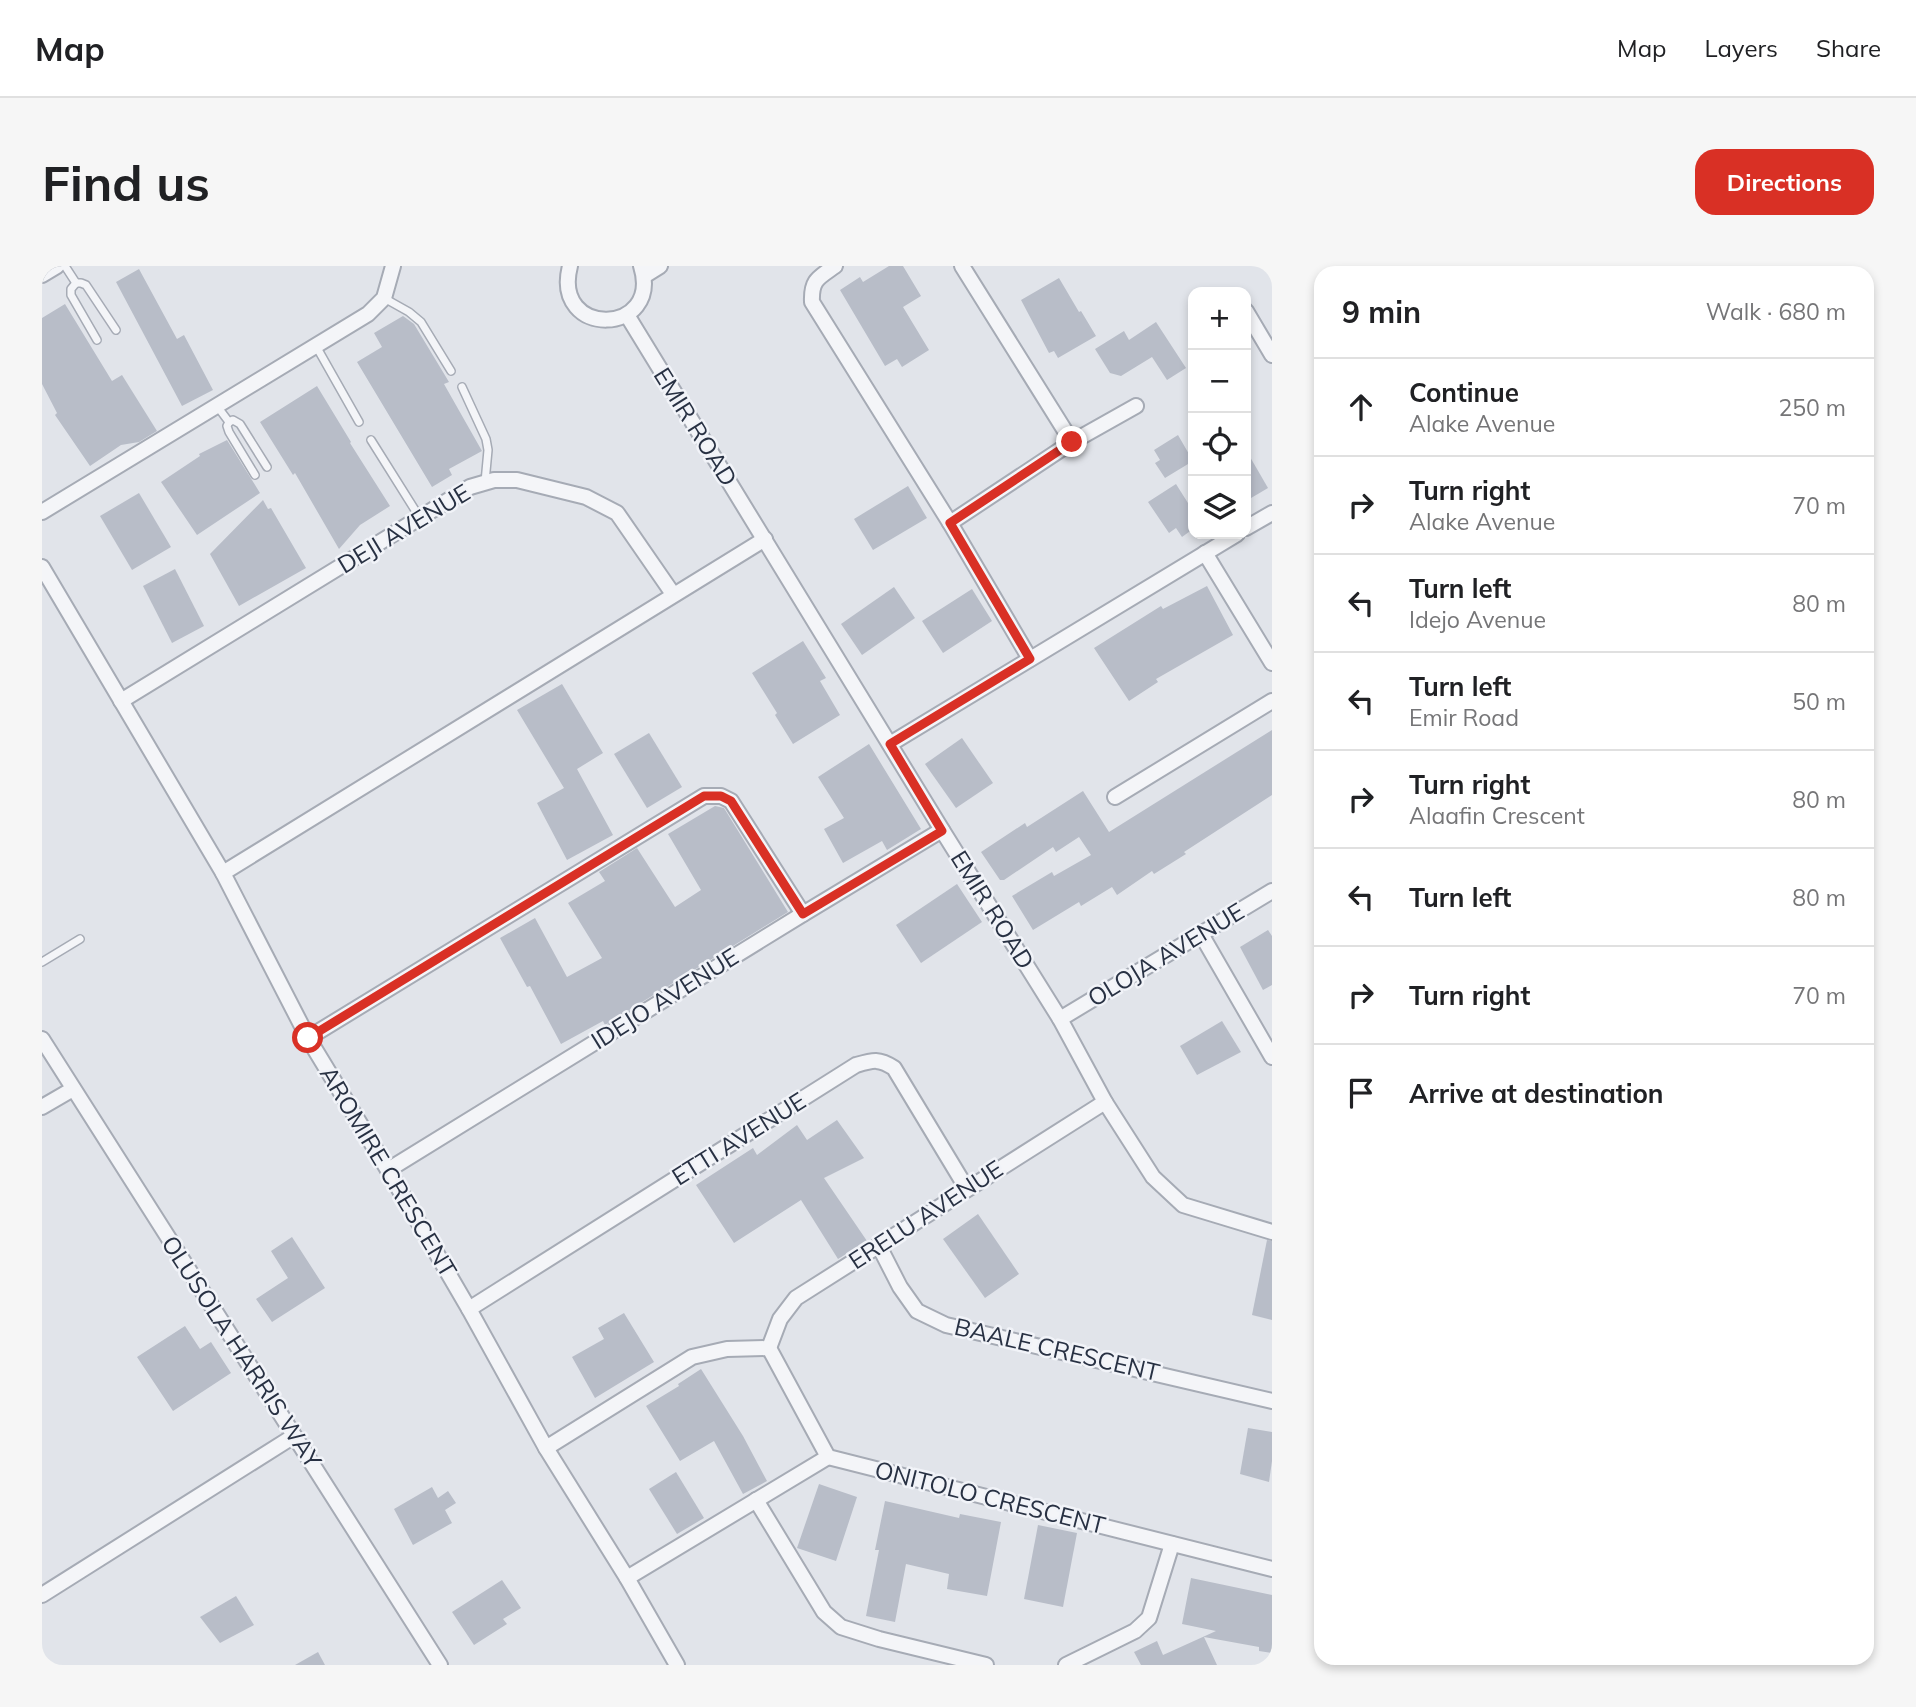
<!DOCTYPE html>
<html lang="en">
<head>
<meta charset="utf-8">
<style>
  body { margin:0; font-family:Mulish,sans-serif; background:#f6f6f6; color:#202124 }
  .controls { position:absolute; right:21px; top:21px; display:grid; overflow:hidden; border-radius:14px; box-shadow:0 4px 10px #0003 }
  .controls button { width:63px; height:63px; display:grid; place-items:center; padding:0; border:0; border-bottom:2px solid #e0e0e0; background:#fff; color:#202124; font:35px sans-serif }
  .stop { position:absolute; width:21px; height:21px; margin:-16px; border:5px solid #d93025; border-radius:50%; background:#fff }
  .stop.end { background:#d93025; border-color:#fff; box-shadow:0 2px 7px #0008 }
  .list { margin:0; padding:0; list-style:none }
  h2 { display:flex; justify-content:space-between; align-items:center; height:91px; margin:0; padding:0 28px; font-size:30px }
  h2 small { font-size:23px; font-weight:400; color:#757577 }
  .list li { display:grid; grid-template-columns:46px 1fr auto; gap:21px; align-items:center; box-sizing:border-box; height:98px; padding:0 28px; border-top:2px solid #e0e0e0 }
  .list b { display:block; font-size:26px; white-space:nowrap }
  .list p { margin:0; font-size:23px; white-space:nowrap; color:#757577 }
  .list em { font-size:23px; font-style:normal; color:#757577 }
  .icon { flex:none; width:38px; height:38px; fill:none; stroke:currentColor; stroke-width:2; stroke-linecap:round; stroke-linejoin:round }
  .map { position:relative; flex:none; width:1230px; height:1399px; overflow:hidden; border-radius:21px }
  header { display:flex; align-items:center; gap:42px; box-sizing:border-box; height:98px; padding:0 35px; background:#fff; border-bottom:2px solid #e0e0e0 }
  header strong { font-size:33px }
  nav { display:flex; gap:38px; margin-inline-start:auto; font-size:24px }
  .intro { display:flex; align-items:center; justify-content:space-between; box-sizing:border-box; height:168px; padding:0 42px }
  h1 { margin:0; font-size:49px }
  .button { padding:18px 32px; border-radius:21px; background:#d93025; color:#fff; font-size:24px; font-weight:700 }
  main { display:flex; gap:42px; padding:0 42px }
  aside { flex:1; background:#fff; border-radius:21px; box-shadow:0 4px 10px #0003 }
  .map>svg:first-child { display:block }
</style>
</head>
<body>
<header>
<strong>Map</strong>
<nav><a>Map</a><a>Layers</a><a>Share</a></nav>
</header>
<div class="intro"><h1>Find us</h1><a class="button">Directions</a></div>
<main>
<div class="map">
<svg width="1230" height="1399" viewBox="0 0 1230 1399">
  <rect width="100%" height="100%" fill="#e1e4ea"/>
  <g fill="#b8bdc8">
    <path d="M 847,0 L 861,0 L 879,30 L 861,41 L 887,84 L 860,101 L 855,93 L 843,100 L 798,24 L 818,11 L 821,16 Z"/>
    <path d="M 97,3 L 135,73 L 142,69 L 171,124 L 140,140 L 74,16 Z"/>
    <path d="M 1017,12 L 1037,46 L 1039,45 L 1054,70 L 1016,92 L 1012,85 L 1007,87 L 979,34 Z"/>
    <path d="M 23,38 L 70,115 L 80,109 L 115,165 L 97,176 L 79,179 L 48,200 L 13,149 L 15,147 L 0,118 L 0,52 Z"/>
    <path d="M 361,50 L 372,58 L 407,116 L 402,118 L 440,185 L 407,203 L 410,209 L 390,221 L 315,96 L 340,81 L 332,67 Z"/>
    <path d="M 1114,56 L 1144,102 L 1125,114 L 1110,91 L 1079,110 L 1068,107 L 1053,83 L 1082,65 L 1087,74 Z"/>
    <path d="M 275,120 L 309,176 L 308,177 L 348,240 L 318,259 L 297,283 L 253,207 L 251,209 L 218,156 Z"/>
    <path d="M 1136,169 L 1151,195 L 1123,212 L 1113,197 L 1118,194 L 1112,184 Z"/>
    <path d="M 185,174 L 218,227 L 155,269 L 119,216 L 158,190 L 157,188 Z"/>
    <path d="M 1204,184 L 1226,222 L 1204,235 Z"/>
    <path d="M 1134,218 L 1151,245 L 1151,253 L 1146,256 L 1151,263 L 1140,271 L 1134,262 L 1127,267 L 1106,236 Z"/>
    <path d="M 866,220 L 885,252 L 831,284 L 812,253 Z"/>
    <path d="M 97,227 L 129,281 L 90,304 L 58,250 Z"/>
    <path d="M 221,234 L 226,243 L 229,242 L 264,302 L 197,340 L 168,288 Z"/>
    <path d="M 133,303 L 162,360 L 130,377 L 101,320 Z"/>
    <path d="M 1165,320 L 1191,369 L 1114,413 L 1116,416 L 1087,435 L 1052,382 L 1119,340 L 1121,343 Z"/>
    <path d="M 852,321 L 873,352 L 820,389 L 799,358 Z"/>
    <path d="M 930,323 L 950,355 L 901,387 L 880,355 Z"/>
    <path d="M 761,375 L 784,412 L 778,415 L 798,449 L 751,478 L 733,449 L 735,447 L 710,407 Z"/>
    <path d="M 520,418 L 561,487 L 535,503 L 571,569 L 525,594 L 495,537 L 522,522 L 475,444 Z"/>
    <path d="M 1230,464 L 1230,529 L 1142,586 L 1144,588 L 1112,608 L 1110,605 L 1075,629 L 1070,621 L 1039,640 L 1037,636 L 991,664 L 970,630 L 1010,606 L 1012,610 L 1049,589 L 1037,571 L 1014,586 L 1011,581 L 962,614 L 958,614 L 939,586 L 983,557 L 985,561 L 1041,525 L 1067,566 Z"/>
    <path d="M 607,467 L 640,521 L 605,542 L 572,488 Z"/>
    <path d="M 920,472 L 951,517 L 914,542 L 883,498 Z"/>
    <path d="M 827,478 L 879,563 L 845,584 L 840,575 L 801,597 L 782,563 L 802,552 L 776,511 Z"/>
    <path d="M 673,540 L 682,542 L 746,646 L 563,759 L 561,755 L 519,778 L 488,720 L 485,721 L 458,672 L 493,652 L 525,711 L 560,692 L 526,637 L 563,615 L 557,606 L 595,582 L 633,641 L 659,624 L 626,568 Z"/>
    <path d="M 915,618 L 940,656 L 879,697 L 854,659 Z"/>
    <path d="M 1226,664 L 1230,670 L 1230,719 L 1221,724 L 1198,681 Z"/>
    <path d="M 1180,755 L 1199,786 L 1155,809 L 1138,780 Z"/>
    <path d="M 795,854 L 822,892 L 782,912 L 825,975 L 796,993 L 759,934 L 692,977 L 654,919 L 711,882 L 715,889 L 755,859 L 765,874 Z"/>
    <path d="M 936,948 L 977,1008 L 943,1032 L 901,973 Z"/>
    <path d="M 250,971 L 283,1022 L 230,1056 L 214,1033 L 246,1012 L 229,985 Z"/>
    <path d="M 1225,974 L 1230,975 L 1230,1054 L 1210,1049 Z"/>
    <path d="M 582,1047 L 612,1096 L 553,1132 L 530,1091 L 562,1073 L 556,1062 Z"/>
    <path d="M 143,1060 L 158,1083 L 169,1076 L 189,1107 L 131,1145 L 95,1091 Z"/>
    <path d="M 659,1103 L 701,1170 L 725,1215 L 701,1228 L 672,1175 L 638,1195 L 604,1140 L 637,1120 L 636,1118 Z"/>
    <path d="M 1206,1162 L 1230,1166 L 1230,1195 L 1227,1216 L 1198,1208 Z"/>
    <path d="M 634,1206 L 662,1252 L 635,1268 L 607,1223 Z"/>
    <path d="M 777,1218 L 815,1231 L 794,1295 L 755,1282 Z"/>
    <path d="M 390,1221 L 396,1232 L 406,1225 L 414,1237 L 403,1244 L 410,1257 L 371,1279 L 352,1243 Z"/>
    <path d="M 843,1235 L 917,1252 L 918,1248 L 959,1256 L 945,1330 L 905,1323 L 907,1308 L 864,1298 L 853,1356 L 824,1350 L 837,1284 L 833,1284 Z"/>
    <path d="M 996,1259 L 1035,1267 L 1021,1341 L 982,1333 Z"/>
    <path d="M 1149,1312 L 1230,1329 L 1230,1387 L 1217,1385 L 1217,1381 L 1162,1371 L 1175,1399 L 1099,1399 L 1092,1386 L 1115,1375 L 1121,1389 L 1174,1365 L 1140,1358 Z"/>
    <path d="M 460,1314 L 479,1342 L 461,1353 L 465,1358 L 432,1379 L 410,1346 Z"/>
    <path d="M 194,1330 L 212,1359 L 178,1377 L 158,1351 Z"/>
    <path d="M 276,1386 L 283,1399 L 253,1399 Z"/>
  </g>
  <g fill="none" stroke-linecap="round" stroke-linejoin="round">
    <g stroke="#a6abb5" stroke-width="10">
      <g id="lane">
        <path d="M 23,0 L 34,17"/>
        <path d="M 34,17 L 29,23 L 29,29 L 55,74"/>
        <path d="M 34,17 L 39,17 L 44,19 L 74,64"/>
        <path d="M 342,32 L 367,46 L 379,56 L 409,105"/>
        <path d="M 274,80 L 317,156"/>
        <path d="M 420,121 L 444,173 L 446,184 L 443,216"/>
        <path d="M 175,140 L 187,156 L 185,160 L 187,166 L 213,209"/>
        <path d="M 187,156 L 191,154 L 198,158 L 225,201"/>
        <path d="M 329,174 L 378,252"/>
        <path d="M 0,696 L 38,673"/>
      </g>
    </g>
    <g stroke="#a6abb5" stroke-width="18">
      <g id="street">
        <path d="M 528,0 C 509,73 621,70 599,0"/>
        <path d="M 793,0 C 776,12 769,14 770,36 L 908,257 L 988,393"/>
        <path d="M 920,0 L 1030,176"/>
        <path d="M 0,9 L 15,0"/>
        <path d="M 602,10 L 618,0"/>
        <path d="M 1204,45 L 1230,89"/>
        <path d="M 585,49 L 900,564 L 1018,753 L 1063,836 L 1111,911 L 1141,939 L 1230,966"/>
        <path d="M 0,246 L 326,48 L 342,32 L 351,0"/>
        <path d="M 908,257 L 1030,176 L 1094,140"/>
        <path d="M 1204,262 L 1230,247"/>
        <path d="M 1163,287 L 1230,397"/>
        <path d="M 0,301 L 181,607 L 266,772 L 346,904 L 427,1043 L 504,1182 L 585,1312 L 635,1399"/>
        <path d="M 79,435 L 428,221 L 452,214 L 475,214 L 544,231 L 575,247 L 631,328"/>
        <path d="M 848,478 L 1195,268"/>
        <path d="M 1073,531 L 1230,435"/>
        <path d="M 181,607 L 723,273"/>
        <path d="M 1159,668 L 1230,791"/>
        <path d="M 1018,753 L 1230,625"/>
        <path d="M 266,772 L 662,530 L 679,530 L 689,535 L 761,648"/>
        <path d="M 0,773 L 398,1399"/>
        <path d="M 0,841 L 31,823"/>
        <path d="M 346,904 L 761,648 L 900,564"/>
        <path d="M 837,980 L 858,1021 L 875,1045 L 904,1059 L 1230,1135"/>
        <path d="M 427,1043 L 814,799 C 831,794 837,792 852,802 L 925,923"/>
        <path d="M 727,1082 L 786,1191 L 1230,1303"/>
        <path d="M 727,1082 L 738,1053 L 754,1032 L 1063,836"/>
        <path d="M 504,1182 L 650,1091 L 685,1083 L 727,1082"/>
        <path d="M 714,1234 L 782,1346 L 799,1361 L 837,1373 L 944,1399"/>
        <path d="M 585,1312 L 786,1191"/>
        <path d="M 0,1329 L 252,1170"/>
        <path d="M 1024,1399 L 1093,1365 L 1107,1352 L 1130,1278"/>
      </g>
    </g>
    <use href="#lane" stroke="#f4f5f8" stroke-width="7"/>
    <use href="#street" stroke="#f4f5f8" stroke-width="14"/>
  </g>
  <g fill="none" stroke-linecap="round" stroke-linejoin="round">
    <path stroke="#d93025" stroke-width="9" d="M 266,772 L 662,530 L 679,530 L 689,535 L 761,648 L 900,565 L 848,478 L 988,393 L 908,257 L 1030,176"/>
  </g>
  <g text-anchor="middle" stroke-width="5" stroke-linejoin="round" paint-order="stroke">
    <g font-size="24" fill="#283143" stroke="#f1f3f8">
      <text transform="translate(653 161) rotate(58)" y="8">EMIR ROAD</text>
      <text transform="translate(362 263) rotate(-31)" y="8">DEJI AVENUE</text>
      <text transform="translate(950 644) rotate(58)" y="8">EMIR ROAD</text>
      <text transform="translate(1124 689) rotate(-31)" y="8">OLOJA AVENUE</text>
      <text transform="translate(623 733) rotate(-32)" y="8">IDEJO AVENUE</text>
      <text transform="translate(697 873) rotate(-32)" y="8">ETTI AVENUE</text>
      <text transform="translate(346 906) rotate(59)" y="8">AROMIRE CRESCENT</text>
      <text transform="translate(884 949) rotate(-33)" y="8">ERELU AVENUE</text>
      <text transform="translate(1015 1084) rotate(13)" y="8">BAALE CRESCENT</text>
      <text transform="translate(199 1086) rotate(57)" y="8">OLUSOLA HARRIS WAY</text>
      <text transform="translate(948 1232) rotate(14)" y="8">ONITOLO CRESCENT</text>
    </g>
  </g>
</svg>
<div class="controls">
<button>+</button>
<button>−</button>
<button><svg class="icon" aria-label="locate" viewBox="0 0 24 24"><circle cx="12" cy="12" r="6"/><path d="M12 2v4M12 18v4M2 12h4M18 12h4"/></svg></button>
<button><svg class="icon" aria-label="layers" viewBox="0 0 24 24"><path d="M12 4l9 5-9 5-9-5zM3 14l9 5 9-5"/></svg></button>
</div>
<div class="stop" style="left:266px;top:772px"></div>
<div class="stop end" style="left:1030px;top:176px"></div>
</div>
<aside>
<h2>9 min<small>Walk · 680 m</small></h2>
<ul class="list">
<li><svg class="icon" aria-label="ahead" viewBox="0 0 24 24"><path d="M12 20V5M6 11l6-6 6 6"/></svg><div><b>Continue</b><p>Alake Avenue</p></div><em>250 m</em></li>
<li><svg class="icon" aria-label="right" viewBox="0 0 24 24"><path d="M7 20v-9h11M14 6l5 5-5 5"/></svg><div><b>Turn right</b><p>Alake Avenue</p></div><em>70 m</em></li>
<li><svg class="icon" aria-label="left" viewBox="0 0 24 24"><path d="M17 20v-9H6M10 6l-5 5 5 5"/></svg><div><b>Turn left</b><p>Idejo Avenue</p></div><em>80 m</em></li>
<li><svg class="icon" aria-label="left" viewBox="0 0 24 24"><path d="M17 20v-9H6M10 6l-5 5 5 5"/></svg><div><b>Turn left</b><p>Emir Road</p></div><em>50 m</em></li>
<li><svg class="icon" aria-label="right" viewBox="0 0 24 24"><path d="M7 20v-9h11M14 6l5 5-5 5"/></svg><div><b>Turn right</b><p>Alaafin Crescent</p></div><em>80 m</em></li>
<li><svg class="icon" aria-label="left" viewBox="0 0 24 24"><path d="M17 20v-9H6M10 6l-5 5 5 5"/></svg><div><b>Turn left</b></div><em>80 m</em></li>
<li><svg class="icon" aria-label="right" viewBox="0 0 24 24"><path d="M7 20v-9h11M14 6l5 5-5 5"/></svg><div><b>Turn right</b></div><em>70 m</em></li>
<li><svg class="icon" aria-label="arrive" viewBox="0 0 24 24"><path d="M6 21V4h12l-3 4 3 4H6"/></svg><div><b>Arrive at destination</b></div></li>
</ul>
</aside>
</main>
</body>
</html>
